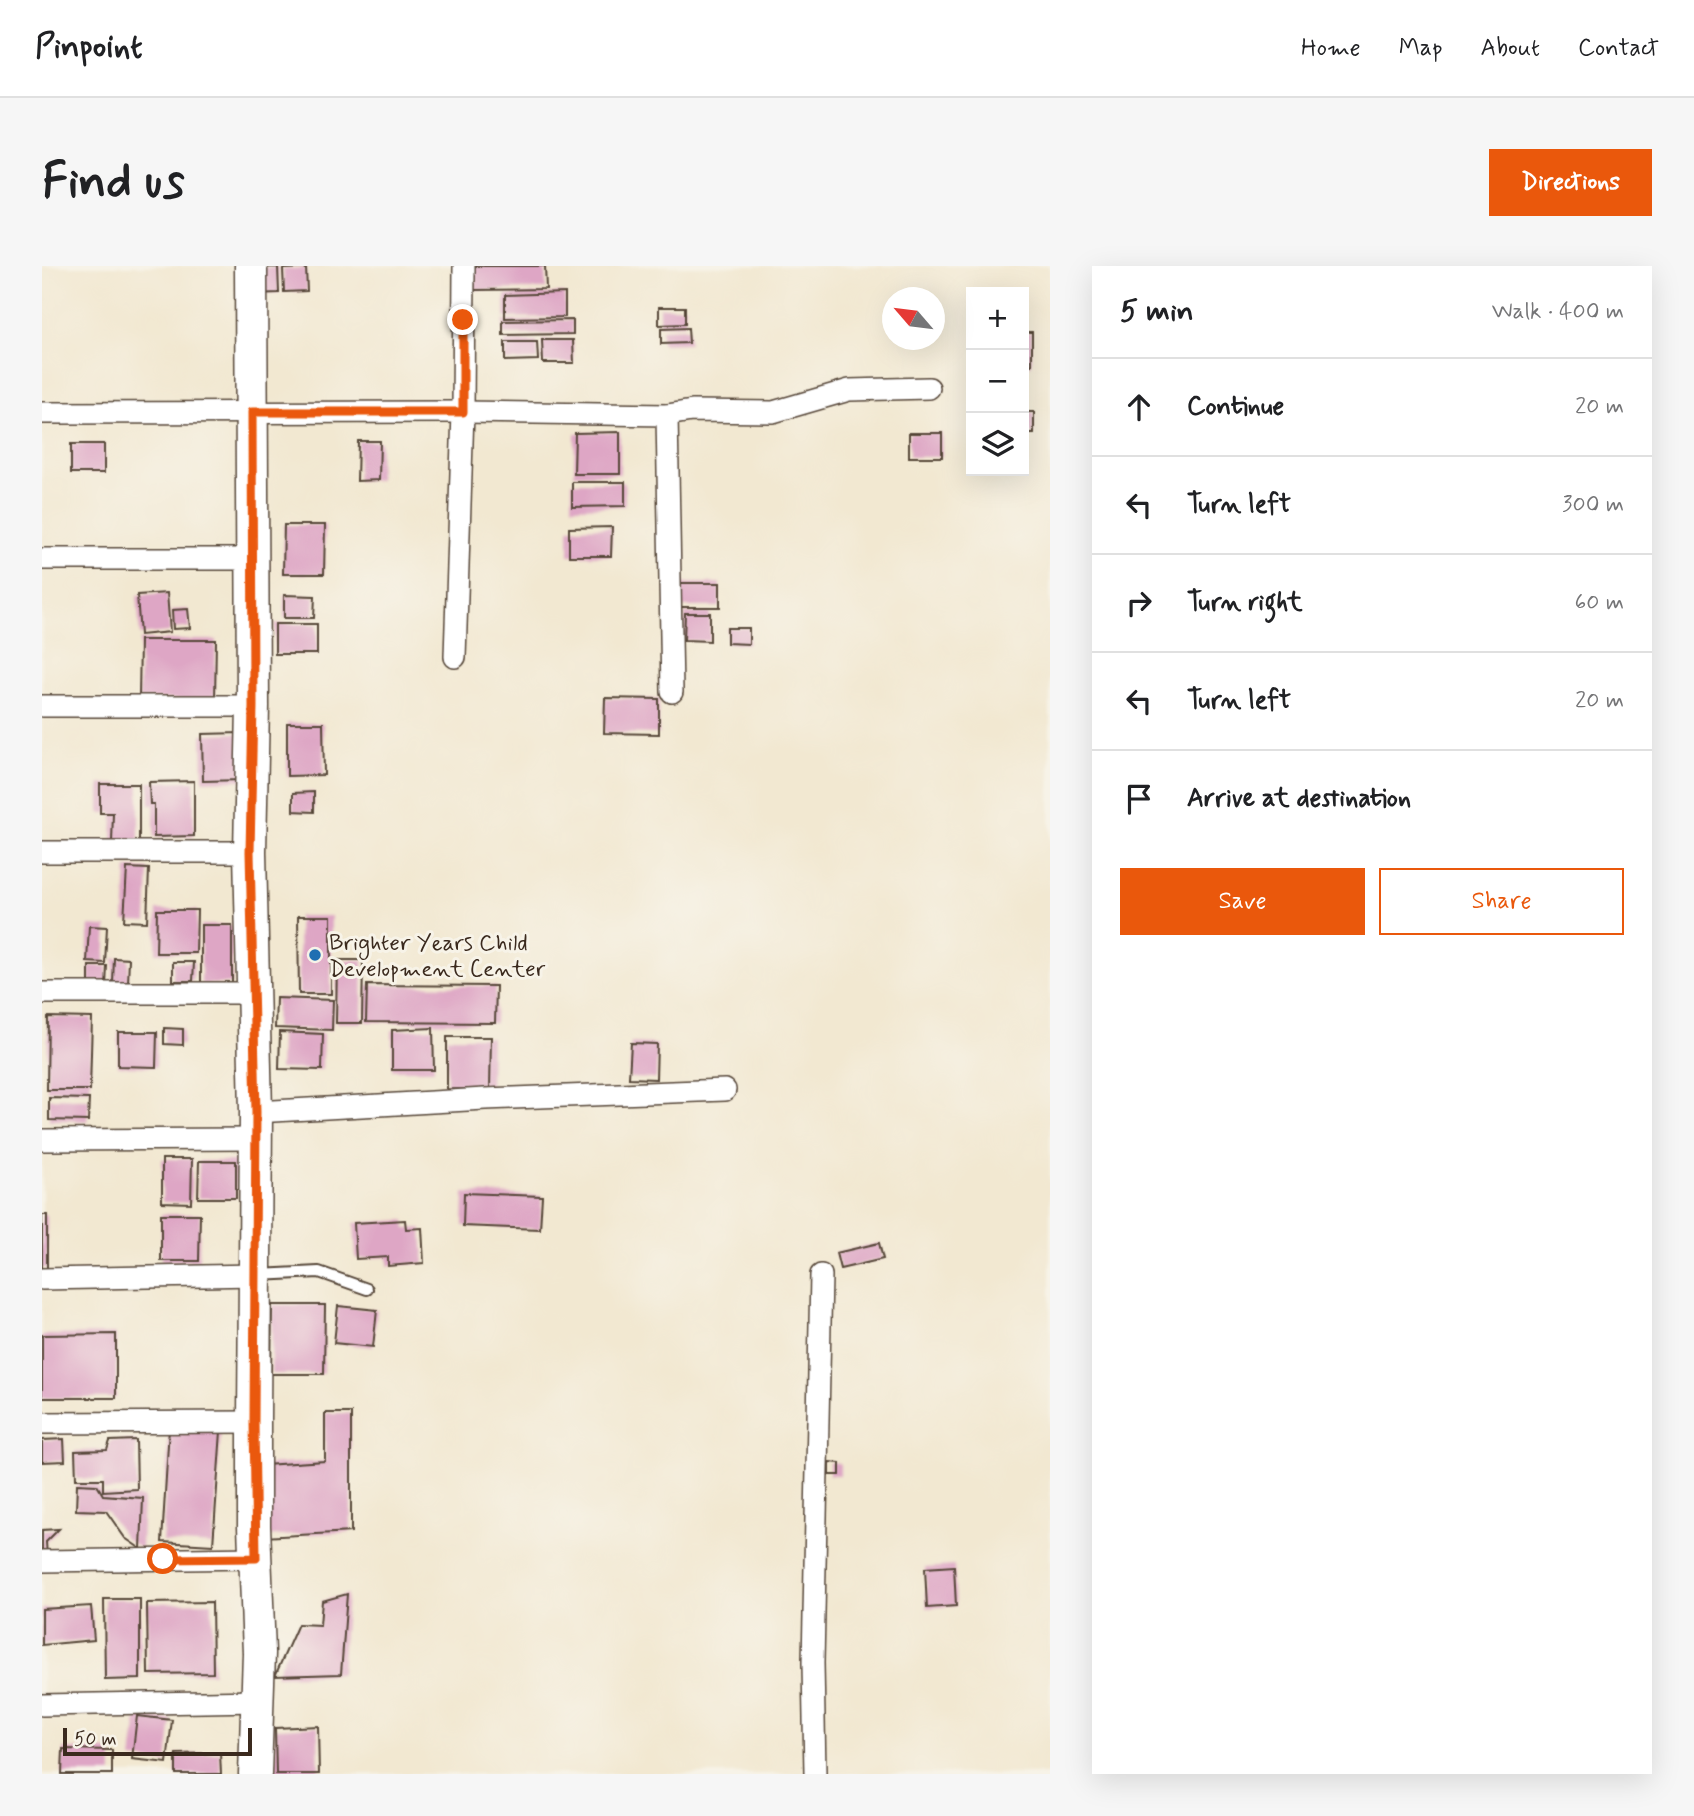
<!DOCTYPE html>
<html lang="en">
<head>
<meta charset="utf-8">
<style>
  body { margin:0; font-family:Mynerve,sans-serif; background:#f6f6f6; color:#202124 }
  .controls { position:absolute; right:21px; top:21px; display:grid; overflow:hidden; border-radius:0px; box-shadow:0 7px 28px #0002 }
  .controls button { width:63px; height:63px; display:grid; place-items:center; padding:0; border:0; border-bottom:2px solid #e0e0e0; background:#fff; color:#202124; font:35px sans-serif }
  .compass { position:absolute; left:840px; top:21px; width:63px; height:63px; border-radius:50%; background:#fff; box-shadow:0 7px 28px #0002; rotate:298deg }
  .scale { position:absolute; left:21px; bottom:18px; width:189px; box-sizing:border-box; padding-left:7px; border:4px solid #3b2a1e; border-top:0; font-size:19px; line-height:24px; white-space:nowrap; color:#3b2a1e; -webkit-text-stroke:5px #f7f3e8; paint-order:stroke }
  .stop { position:absolute; width:21px; height:21px; margin:-16px; border:5px solid #ea580c; border-radius:50%; background:#fff }
  .stop.end { background:#ea580c; border-color:#fff; box-shadow:0 2px 7px #0008 }
  .list { margin:0; padding:0; list-style:none }
  h2 { display:flex; justify-content:space-between; align-items:center; height:91px; margin:0; padding:0 28px; font-size:30px }
  h2 small { font-size:23px; font-weight:400; color:#757577 }
  .list li { display:grid; grid-template-columns:46px 1fr auto; gap:21px; align-items:center; box-sizing:border-box; height:98px; padding:0 28px; border-top:2px solid #e0e0e0 }
  .list b { display:block; font-size:26px; white-space:nowrap }
  .list em { font-size:23px; font-style:normal; color:#757577 }
  .actions { display:flex; gap:14px; padding:21px 28px }
  .actions a { flex:1; padding:16px 0; border:2px solid #ea580c; border-radius:0px; text-align:center; font-size:24px; color:#ea580c }
  .actions .main { background:#ea580c; color:#fff }
  .icon { flex:none; width:38px; height:38px; fill:none; stroke:currentColor; stroke-width:2; stroke-linecap:round; stroke-linejoin:round }
  .map { position:relative; flex:none; width:1008px; height:1508px; overflow:hidden; border-radius:0px }
  header { display:flex; align-items:center; gap:42px; box-sizing:border-box; height:98px; padding:0 35px; background:#fff; border-bottom:2px solid #e0e0e0 }
  header strong { font-size:33px }
  nav { display:flex; gap:38px; margin-inline-start:auto; font-size:24px }
  .intro { display:flex; align-items:center; justify-content:space-between; box-sizing:border-box; height:168px; padding:0 42px }
  h1 { margin:0; font-size:49px }
  .button { padding:18px 32px; border-radius:0px; background:#ea580c; color:#fff; font-size:24px; font-weight:700 }
  main { display:flex; gap:42px; padding:0 42px }
  aside { flex:1; background:#fff; border-radius:0px; box-shadow:0 7px 28px #0002 }
  .map>svg:first-child { display:block }
</style>
</head>
<body>
<header>
<strong>Pinpoint</strong>
<nav><a>Home</a><a>Map</a><a>About</a><a>Contact</a></nav>
</header>
<div class="intro"><h1>Find us</h1><a class="button">Directions</a></div>
<main>
<div class="map">
<svg width="1008" height="1508" viewBox="0 0 1008 1508">
  <rect width="100%" height="100%" fill="#f7f3e8"/>
  <filter id="ink" filterUnits="userSpaceOnUse"><feTurbulence type="fractalNoise" baseFrequency=".0143" numOctaves="2"/><feDisplacementMap in="SourceGraphic" scale="14" xChannelSelector="R" yChannelSelector="G"/><feConvolveMatrix kernelMatrix="1 2 1 2 8 2 1 2 1" color-interpolation-filters="sRGB"/></filter>
  <filter id="wash" filterUnits="userSpaceOnUse"><feTurbulence type="fractalNoise" baseFrequency=".00686" numOctaves="4" result="noise"/><feDisplacementMap in="SourceGraphic" scale="28" xChannelSelector="R" yChannelSelector="G"/><feGaussianBlur stdDeviation="1.57" result="paint"/><feColorMatrix in="noise" values="0 0 0 0 0 0 0 0 0 0 0 0 0 0 0 0 0 1.4 0 .05"/><feComposite in="paint" operator="in"/></filter>
  <g filter="url(#wash)">
    <rect width="100%" height="100%" fill="#f2e8d1"/>
    <g id="blocks">
      <g fill="#dea6c5">
        <path d="M 431,0 L 503,0 L 504,23 L 432,24 Z"/>
        <path d="M 236,1 L 237,27 L 210,28 L 210,2 Z"/>
        <path d="M 264,2 L 265,25 L 242,26 L 241,3 Z"/>
        <path d="M 523,27 L 523,51 L 463,52 L 463,29 Z"/>
        <path d="M 617,41 L 643,41 L 643,58 L 617,59 Z"/>
        <path d="M 531,54 L 531,68 L 461,69 L 461,55 Z"/>
        <path d="M 646,62 L 647,77 L 619,78 L 619,63 Z"/>
        <rect x="982" y="66" width="8" height="33"/>
        <path d="M 500,74 L 531,74 L 532,97 L 501,97 Z"/>
        <path d="M 463,76 L 495,76 L 496,94 L 463,95 Z"/>
        <rect x="982" y="146" width="10" height="22"/>
        <path d="M 578,166 L 578,208 L 532,208 L 533,167 Z"/>
        <rect x="867" y="167" width="33" height="24"/>
        <path d="M 316,175 L 338,175 L 337,214 L 315,215 Z"/>
        <rect x="29" y="178" width="33" height="29"/>
        <path d="M 530,216 L 583,216 L 583,240 L 530,241 Z"/>
        <path d="M 242,259 L 283,259 L 282,308 L 241,308 Z"/>
        <path d="M 570,261 L 569,290 L 527,290 L 527,262 Z"/>
        <path d="M 635,317 L 678,317 L 678,341 L 636,341 Z"/>
        <path d="M 125,327 L 128,366 L 98,369 L 95,329 Z"/>
        <path d="M 242,329 L 273,330 L 272,352 L 242,352 Z"/>
        <path d="M 146,343 L 148,362 L 131,363 L 130,344 Z"/>
        <path d="M 643,347 L 668,347 L 668,375 L 642,374 Z"/>
        <rect x="233" y="358" width="42" height="30"/>
        <path d="M 685,362 L 707,362 L 707,378 L 685,377 Z"/>
        <path d="M 98,374 L 174,374 L 173,434 L 97,433 Z"/>
        <path d="M 563,432 L 617,433 L 617,468 L 562,467 Z"/>
        <path d="M 245,457 L 281,457 L 282,509 L 245,510 Z"/>
        <path d="M 199,467 L 201,514 L 161,515 L 160,468 Z"/>
        <path d="M 152,515 L 152,570 L 112,571 L 112,538 L 108,538 L 107,516 Z"/>
        <path d="M 58,518 L 97,518 L 97,577 L 70,577 L 71,547 L 58,547 Z"/>
        <path d="M 272,526 L 272,546 L 251,545 L 251,527 Z"/>
        <path d="M 85,602 L 107,603 L 105,656 L 82,655 Z"/>
        <path d="M 115,644 L 155,644 L 154,687 L 114,687 Z"/>
        <path d="M 256,650 L 289,650 L 289,728 L 257,728 Z"/>
        <rect x="159" y="659" width="31" height="59"/>
        <path d="M 47,660 L 65,661 L 63,697 L 45,696 Z"/>
        <path d="M 72,692 L 87,693 L 86,718 L 71,717 Z"/>
        <path d="M 295,694 L 321,694 L 320,757 L 294,757 Z"/>
        <path d="M 131,696 L 152,696 L 151,715 L 131,715 Z"/>
        <path d="M 47,700 L 65,700 L 64,720 L 47,720 Z"/>
        <path d="M 325,719 L 454,720 L 453,757 L 324,756 Z"/>
        <path d="M 234,732 L 291,734 L 290,764 L 233,762 Z"/>
        <path d="M 6,751 L 50,752 L 48,824 L 5,824 Z"/>
        <path d="M 122,762 L 141,763 L 141,779 L 122,778 Z"/>
        <path d="M 391,762 L 392,804 L 350,804 L 350,764 Z"/>
        <path d="M 76,766 L 115,766 L 114,801 L 76,800 Z"/>
        <path d="M 238,766 L 281,768 L 280,804 L 237,803 Z"/>
        <path d="M 405,771 L 449,771 L 448,824 L 405,823 Z"/>
        <path d="M 589,777 L 615,778 L 614,813 L 587,812 Z"/>
        <path d="M 7,832 L 47,833 L 46,855 L 7,854 Z"/>
        <path d="M 120,893 L 150,893 L 149,937 L 120,936 Z"/>
        <path d="M 157,895 L 194,895 L 194,932 L 156,932 Z"/>
        <path d="M 422,927 L 500,930 L 498,963 L 421,960 Z"/>
        <path d="M 119,948 L 158,948 L 157,995 L 119,995 Z"/>
        <rect x="0" y="949" width="5" height="53"/>
        <path d="M 363,954 L 364,963 L 380,962 L 382,997 L 346,1000 L 346,991 L 314,993 L 312,957 Z"/>
        <path d="M 837,977 L 841,993 L 798,1003 L 794,987 Z"/>
        <path d="M 230,1039 L 283,1039 L 282,1108 L 229,1108 Z"/>
        <path d="M 296,1040 L 335,1044 L 331,1081 L 292,1077 Z"/>
        <path d="M 74,1068 L 74,1132 L 0,1132 L 0,1069 Z"/>
        <path d="M 283,1147 L 309,1147 L 309,1266 L 222,1271 L 222,1199 L 283,1195 Z"/>
        <path d="M 127,1162 L 179,1165 L 171,1279 L 120,1276 Z"/>
        <path d="M 22,1173 L 23,1195 L 0,1196 L 0,1174 Z"/>
        <path d="M 94,1174 L 95,1223 L 61,1225 L 61,1213 L 34,1213 L 33,1185 L 65,1184 L 68,1175 Z"/>
        <path d="M 787,1196 L 798,1197 L 798,1209 L 787,1209 Z"/>
        <path d="M 35,1218 L 55,1219 L 61,1229 L 101,1232 L 99,1283 L 83,1272 L 64,1245 L 34,1244 Z"/>
        <path d="M 17,1263 L 4,1276 L 5,1290 L 0,1290 L 0,1264 Z"/>
        <path d="M 912,1300 L 914,1340 L 885,1342 L 883,1302 Z"/>
        <path d="M 305,1328 L 299,1408 L 233,1410 L 256,1358 L 278,1359 L 280,1335 Z"/>
        <path d="M 62,1333 L 98,1333 L 98,1413 L 63,1414 Z"/>
        <path d="M 170,1336 L 171,1407 L 106,1408 L 105,1337 Z"/>
        <path d="M 49,1340 L 52,1374 L 0,1379 L 0,1343 Z"/>
        <path d="M 95,1450 L 130,1454 L 125,1497 L 90,1493 Z"/>
        <path d="M 276,1460 L 277,1508 L 234,1508 L 233,1462 Z"/>
        <path d="M 21,1483 L 70,1484 L 70,1508 L 20,1508 Z"/>
        <path d="M 178,1487 L 179,1508 L 134,1508 L 134,1488 Z"/>
      </g>
    </g>
  </g>
  <g filter="url(#ink)">
    <use href="#blocks" fill-opacity="0" stroke="#564639" stroke-width="2"/>
    <g fill="none" stroke-linecap="round" stroke-linejoin="round">
      <g stroke="#564639" stroke-width="14">
        <path id="lane" d="M 216,1009 L 277,1006 L 325,1023"/>
      </g>
      <g stroke="#564639" stroke-width="24">
        <g id="street">
          <path d="M 0,147 L 421,146 L 625,149 L 650,145 L 731,146 L 807,124 L 887,122"/>
          <path d="M 625,149 L 630,426"/>
          <path d="M 0,293 L 210,293"/>
          <path d="M 413,391 L 421,146 L 422,0"/>
          <path d="M 0,440 L 211,440"/>
          <path d="M 0,586 L 208,586"/>
          <path d="M 0,727 L 211,727"/>
          <path d="M 214,846 L 443,833 L 683,824"/>
          <path d="M 0,874 L 214,873"/>
          <path d="M 0,1013 L 214,1009"/>
          <path d="M 0,1157 L 212,1156"/>
          <path d="M 0,1295 L 214,1292"/>
          <path d="M 0,1439 L 216,1435"/>
          <path d="M 773,1508 L 771,1397 L 779,1009"/>
        </g>
      </g>
      <g stroke="#564639" stroke-width="35">
        <path id="secondary" d="M 209,0 L 211,440 L 208,586 L 214,846 L 212,1156 L 212,1260 L 217,1387 L 213,1508"/>
      </g>
      <use href="#lane" stroke="#fff" stroke-width="10"/>
      <use href="#street" stroke="#fff" stroke-width="21"/>
      <use href="#secondary" stroke="#fff" stroke-width="32"/>
    </g>
  </g>
  <g fill="none" stroke-linecap="round" stroke-linejoin="round" filter="url(#ink)">
    <path stroke="#ea580c" stroke-width="9" d="M 121,1293 L 214,1292 L 212,1156 L 214,846 L 208,586 L 211,440 L 210,146 L 421,146 L 421,54"/>
  </g>
  <circle fill="#1f6fb2" stroke="#f7f3e8" stroke-width="2.5" cx="273" cy="689" r="7"/>
  <g text-anchor="middle" stroke-width="6" stroke-linejoin="round" paint-order="stroke">
    <g font-size="23" fill="#3b2a1e" stroke="#f7f3e8" text-anchor="start">
      <text x="287" y="684">Brighter Years Child<tspan x="287" dy="26">Development Center</tspan></text>
    </g>
  </g>
</svg>
<div class="controls">
<button>+</button>
<button>−</button>
<button><svg class="icon" aria-label="layers" viewBox="0 0 24 24"><path d="M12 4l9 5-9 5-9-5zM3 14l9 5 9-5"/></svg></button>
</div>
<svg class="compass" viewBox="-18 -18 36 36"><path d="M0-13l5 13h-10z" fill="#e53935"/><path d="M0 13l5-13h-10z" fill="#757577"/></svg>
<div class="scale">50 m</div>
<div class="stop" style="left:121px;top:1293px"></div>
<div class="stop end" style="left:421px;top:54px"></div>
</div>
<aside>
<h2>5 min<small>Walk · 400 m</small></h2>
<ul class="list">
<li><svg class="icon" aria-label="ahead" viewBox="0 0 24 24"><path d="M12 20V5M6 11l6-6 6 6"/></svg><div><b>Continue</b></div><em>20 m</em></li>
<li><svg class="icon" aria-label="left" viewBox="0 0 24 24"><path d="M17 20v-9H6M10 6l-5 5 5 5"/></svg><div><b>Turn left</b></div><em>300 m</em></li>
<li><svg class="icon" aria-label="right" viewBox="0 0 24 24"><path d="M7 20v-9h11M14 6l5 5-5 5"/></svg><div><b>Turn right</b></div><em>60 m</em></li>
<li><svg class="icon" aria-label="left" viewBox="0 0 24 24"><path d="M17 20v-9H6M10 6l-5 5 5 5"/></svg><div><b>Turn left</b></div><em>20 m</em></li>
<li><svg class="icon" aria-label="arrive" viewBox="0 0 24 24"><path d="M6 21V4h12l-3 4 3 4H6"/></svg><div><b>Arrive at destination</b></div></li>
</ul>
<div class="actions"><a class="main">Save</a><a>Share</a></div>
</aside>
</main>
</body>
</html>
